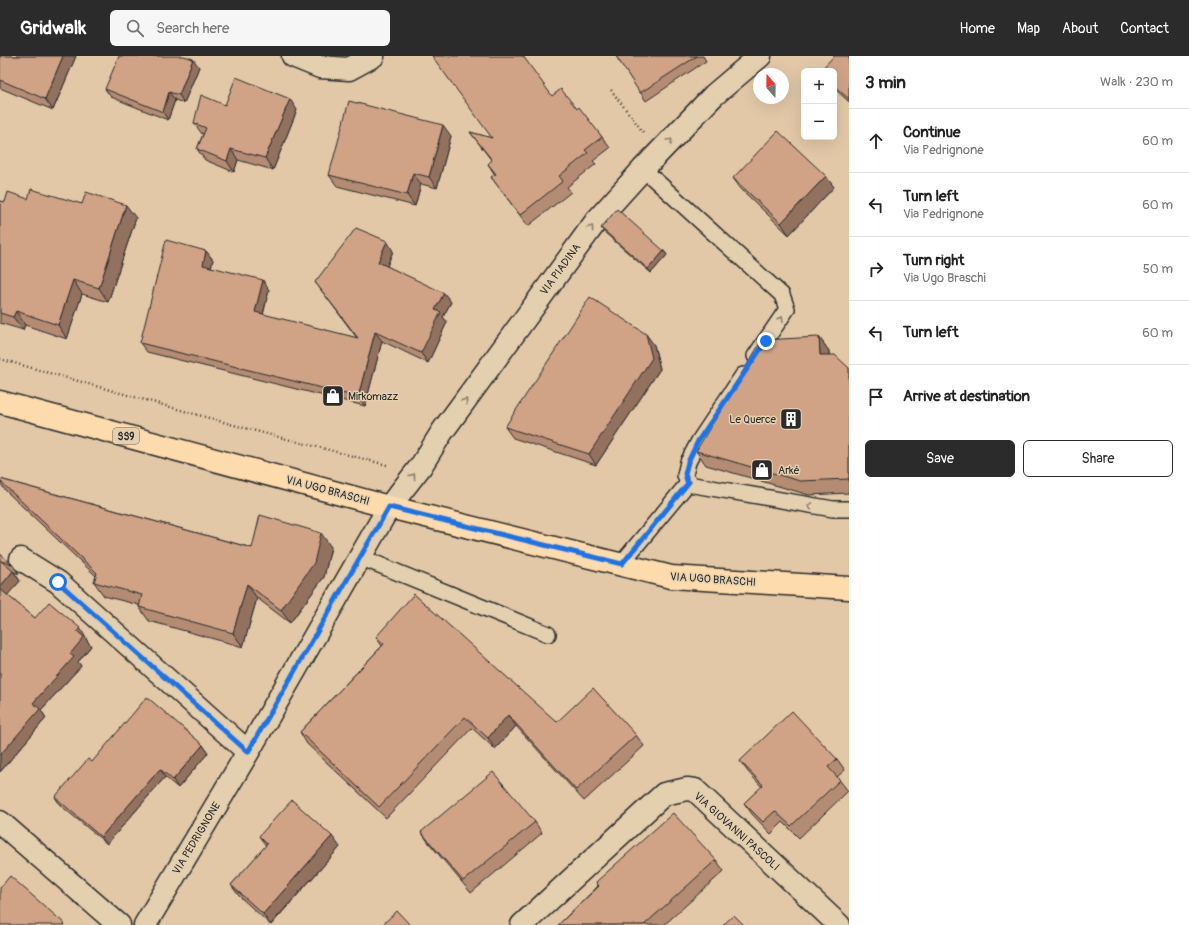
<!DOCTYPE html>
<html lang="en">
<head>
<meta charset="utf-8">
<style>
  body { margin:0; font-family:Pangolin,sans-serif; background:#f6f6f6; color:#222 }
  .controls { position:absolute; right:12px; top:12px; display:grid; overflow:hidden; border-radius:6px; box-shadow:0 4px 16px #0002 }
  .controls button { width:36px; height:36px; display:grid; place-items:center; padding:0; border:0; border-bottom:1px solid #e0e0e0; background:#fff; color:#222; font:20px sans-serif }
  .compass { position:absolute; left:753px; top:12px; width:36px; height:36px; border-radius:50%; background:#fff; box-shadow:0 4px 16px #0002; rotate:340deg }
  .stop { position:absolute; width:12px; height:12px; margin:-9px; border:3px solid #1a73e8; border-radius:50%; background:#fff }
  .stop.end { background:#1a73e8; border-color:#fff; box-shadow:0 1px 4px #0008 }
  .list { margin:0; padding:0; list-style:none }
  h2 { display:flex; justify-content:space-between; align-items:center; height:52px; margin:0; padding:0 16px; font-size:17px }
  h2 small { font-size:13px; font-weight:400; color:#767676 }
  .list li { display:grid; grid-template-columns:26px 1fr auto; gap:12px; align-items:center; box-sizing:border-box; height:64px; padding:0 16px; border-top:1px solid #e0e0e0 }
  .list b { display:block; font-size:15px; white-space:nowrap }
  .list p { margin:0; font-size:13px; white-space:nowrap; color:#767676 }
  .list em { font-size:13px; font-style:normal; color:#767676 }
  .actions { display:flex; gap:8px; padding:12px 16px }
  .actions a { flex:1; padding:9px 0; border:1px solid #2b2b2b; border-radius:6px; text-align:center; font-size:14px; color:#2b2b2b }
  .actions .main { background:#2b2b2b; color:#fff }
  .icon { flex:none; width:22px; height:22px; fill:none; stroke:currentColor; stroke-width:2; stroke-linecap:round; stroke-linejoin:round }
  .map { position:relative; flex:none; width:849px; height:869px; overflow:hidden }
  header { display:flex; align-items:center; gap:24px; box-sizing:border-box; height:56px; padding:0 20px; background:#2b2b2b; color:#fff }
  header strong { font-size:19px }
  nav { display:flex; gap:22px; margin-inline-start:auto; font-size:14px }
  .search { width:280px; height:36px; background:#f6f6f6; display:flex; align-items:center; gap:10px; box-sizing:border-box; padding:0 14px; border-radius:6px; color:#767676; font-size:15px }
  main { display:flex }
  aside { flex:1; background:#fff }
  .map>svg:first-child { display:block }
</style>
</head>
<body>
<header>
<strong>Gridwalk</strong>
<div class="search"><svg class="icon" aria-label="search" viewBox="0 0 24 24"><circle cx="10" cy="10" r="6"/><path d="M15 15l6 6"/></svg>Search here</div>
<nav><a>Home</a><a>Map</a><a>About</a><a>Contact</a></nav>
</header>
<main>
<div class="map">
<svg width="849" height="869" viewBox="0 0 849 869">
  <rect width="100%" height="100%" fill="#e2c8a7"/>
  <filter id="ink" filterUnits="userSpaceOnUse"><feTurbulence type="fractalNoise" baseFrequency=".025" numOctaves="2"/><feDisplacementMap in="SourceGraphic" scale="8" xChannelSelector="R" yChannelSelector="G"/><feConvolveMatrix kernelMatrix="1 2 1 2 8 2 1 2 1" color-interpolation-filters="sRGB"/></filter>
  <g filter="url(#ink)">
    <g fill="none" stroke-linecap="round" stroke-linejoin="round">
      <g stroke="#2b2b2b" stroke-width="18">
        <g id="lane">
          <path d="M 643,113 L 782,239 L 787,253 L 755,300"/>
          <path d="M 743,319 L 699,385 L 688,406 L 685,419 L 687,425 L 694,429 L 833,453 L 849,453"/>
          <path d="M 360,501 L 548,578"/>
          <path d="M 621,508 L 689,426"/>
        </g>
      </g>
      <g stroke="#2b2b2b" stroke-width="25">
        <g id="street">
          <path d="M 293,0 L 320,11 L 349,13 L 373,0"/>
          <path d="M 21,503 L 58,526 L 248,696"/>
          <path d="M 0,766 L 119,869"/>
          <path d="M 145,869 L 248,696 L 389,451 L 421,410 L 442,376 L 597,164 L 643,113 L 714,39 L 760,0"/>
          <path d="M 522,869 L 664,738 L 687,733 L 695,734 L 839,869"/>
        </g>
      </g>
      <g stroke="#2b2b2b" stroke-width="25">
        <path id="primary" d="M 0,346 L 389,451 L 671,521 L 849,532"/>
      </g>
      <g stroke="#2b2b2b" stroke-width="2.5" stroke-dasharray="1 3" stroke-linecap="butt">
        <path d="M 611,34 L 643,76"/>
        <path d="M 0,303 L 248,373 L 387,409"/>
      </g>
      <use href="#lane" stroke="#e4cfae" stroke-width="15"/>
      <use href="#street" stroke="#e4cfae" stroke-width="22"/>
      <use href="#primary" stroke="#fddbac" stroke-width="22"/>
    </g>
    <g fill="#b38c73" stroke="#2b2b2b">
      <path d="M 0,0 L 76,0 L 53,54 L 0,32 Z"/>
      <path d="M 616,0 L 703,0 L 706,5 L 646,45 Z"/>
      <path d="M 849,0 L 849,46 L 834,32 L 834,15 Z"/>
      <path d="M 199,11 L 184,47 L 175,44 L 168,64 L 111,41 L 105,33 Z"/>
      <path d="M 552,40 L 577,53 L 602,81 L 610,92 L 593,105 L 596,108 L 567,131 L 571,136 L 528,170 L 491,121 L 495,119 L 488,108 L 492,105 L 470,76 L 492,82 Z"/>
      <path d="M 225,49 L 297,54 L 273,114 L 238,104 L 234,116 L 205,104 L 197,93 L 203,78 L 202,78 L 194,67 Z"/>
      <path d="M 451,80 L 437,132 L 421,128 L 415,150 L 337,130 L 329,119 Z"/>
      <path d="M 733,122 L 834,131 L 789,179 L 741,133 Z"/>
      <path d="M 0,145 L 5,146 L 82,148 L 136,162 L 108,246 L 82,238 L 67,283 L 25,269 L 23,274 L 0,267 Z"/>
      <path d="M 601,172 L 664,195 L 667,199 L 651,217 L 604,176 Z"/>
      <path d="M 206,195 L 213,204 L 211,211 L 269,234 L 263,259 L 357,282 L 315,226 L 393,195 L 387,210 L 451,246 L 443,261 L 447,266 L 428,307 L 382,285 L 365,350 L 147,296 L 140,287 Z"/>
      <path d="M 819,281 L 829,295 L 829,299 L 849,312 L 849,437 L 809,439 L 706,409 L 696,395 Z"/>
      <path d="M 654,289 L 660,313 L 596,409 L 513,382 L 505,371 Z"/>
      <path d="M 0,423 L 252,492 L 331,491 L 324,521 L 290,567 L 257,542 L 243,591 L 149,565 L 139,551 L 139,549 L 104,540 L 94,526 L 96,520 L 6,435 L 0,427 Z"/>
      <path d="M 0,498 L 12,508 L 19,518 L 14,516 L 20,525 L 7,539 L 35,562 L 86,582 L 86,583 L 91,590 L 78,606 L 81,610 L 41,654 L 46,662 L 0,716 Z"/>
      <path d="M 376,581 L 557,666 L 636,679 L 644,690 L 584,745 L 516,670 L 495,693 L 472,672 L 386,762 L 307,688 L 300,676 L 382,590 Z"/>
      <path d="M 203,689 L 208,697 L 178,732 L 165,721 L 107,788 L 60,749 L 55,741 L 92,706 Z"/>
      <path d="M 837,703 L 845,714 L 837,721 L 848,735 L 799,782 L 783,766 L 771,778 L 752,758 L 744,747 L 762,731 L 748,716 L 740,705 Z"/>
      <path d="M 535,766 L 542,777 L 471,837 L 429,787 L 421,776 Z"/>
      <path d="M 259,780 L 340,791 L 271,869 L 239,840 L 231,829 L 266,790 Z"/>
      <path d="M 716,804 L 724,815 L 664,869 L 558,869 L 598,830 L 596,826 Z"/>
    </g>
    <g fill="#92725e" stroke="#2b2b2b">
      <path d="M 63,0 L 76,0 L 53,54 L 45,43 Z"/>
      <path d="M 193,3 L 199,11 L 184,47 L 179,39 Z"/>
      <path d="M 169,36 L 175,44 L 168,64 L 163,56 Z"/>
      <path d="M 290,43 L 297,54 L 273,114 L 265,102 Z"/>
      <path d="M 443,69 L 451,80 L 437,132 L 429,121 Z"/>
      <path d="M 231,93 L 238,104 L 234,116 L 227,105 Z"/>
      <path d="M 413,117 L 421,128 L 415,150 L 407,139 Z"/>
      <path d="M 826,120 L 834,131 L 789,179 L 781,167 Z"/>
      <path d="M 126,149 L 136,162 L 108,246 L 99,232 Z"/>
      <path d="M 387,185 L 393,195 L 385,215 L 378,206 Z"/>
      <path d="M 206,195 L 213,204 L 209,219 L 203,209 Z"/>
      <path d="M 664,195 L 667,199 L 651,217 L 648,213 Z"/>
      <path d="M 73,224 L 82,238 L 67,283 L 58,269 Z"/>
      <path d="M 263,224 L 269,234 L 261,266 L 255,256 Z"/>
      <path d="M 444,237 L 451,246 L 443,261 L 447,266 L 428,307 L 421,297 L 435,254 Z"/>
      <path d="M 16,255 L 25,269 L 23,274 L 13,261 Z"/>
      <path d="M 375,276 L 382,285 L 365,350 L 358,341 Z"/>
      <path d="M 646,278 L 654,289 L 660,313 L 596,409 L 589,398 Z"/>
      <path d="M 819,281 L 829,295 L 830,313 L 820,299 Z"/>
      <path d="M 321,477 L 331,491 L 324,521 L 290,567 L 281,554 Z"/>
      <path d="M 13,515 L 20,525 L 5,542 L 0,534 L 0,531 Z"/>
      <path d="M 247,528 L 257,542 L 243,591 L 233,577 Z"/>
      <path d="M 80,572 L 86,582 L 86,583 L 91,590 L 78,606 L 81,610 L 41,654 L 46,662 L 0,716 L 0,699 L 33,647 L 70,598 L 77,575 Z"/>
      <path d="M 508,659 L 516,670 L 495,693 L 488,682 Z"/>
      <path d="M 203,689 L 208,697 L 178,732 L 173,724 Z"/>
      <path d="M 160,713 L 165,721 L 107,788 L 101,781 Z"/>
      <path d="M 332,780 L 340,791 L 270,869 L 263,858 Z"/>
    </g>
    <g fill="#d0a386" stroke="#2b2b2b">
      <path d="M 0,0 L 63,0 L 45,43 L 0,24 Z"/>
      <path d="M 119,0 L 184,0 L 193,3 L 179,39 L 169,36 L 163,56 L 105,33 Z"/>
      <path d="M 432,0 L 523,0 L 552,40 L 561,33 L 577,53 L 579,51 L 602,81 L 585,94 L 588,97 L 559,120 L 563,125 L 520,159 L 491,121 L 496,118 L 488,108 L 492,104 L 470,76 L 492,82 Z"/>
      <path d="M 616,0 L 697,0 L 640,37 Z"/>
      <path d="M 834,0 L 849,0 L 849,43 L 834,30 L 834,15 L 820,15 Z"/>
      <path d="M 236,21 L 290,43 L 265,102 L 231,93 L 227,105 L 197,93 L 206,72 L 194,67 L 201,39 L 225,49 Z"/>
      <path d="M 349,45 L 443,69 L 429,121 L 413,117 L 407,139 L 329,119 Z"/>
      <path d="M 778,75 L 826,120 L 781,167 L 733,122 Z"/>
      <path d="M 31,133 L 82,148 L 86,136 L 126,149 L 99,232 L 73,224 L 58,269 L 16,255 L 13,261 L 0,257 L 0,145 L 5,146 L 8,136 L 28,143 Z"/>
      <path d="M 617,153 L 664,195 L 648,213 L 601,172 Z"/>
      <path d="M 356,172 L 387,185 L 378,206 L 444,237 L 435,254 L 441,256 L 421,297 L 375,276 L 358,341 L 140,287 L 166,184 L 206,195 L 203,209 L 263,224 L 255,256 L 358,282 L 315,226 Z"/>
      <path d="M 590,241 L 646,278 L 652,302 L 589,398 L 505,371 Z"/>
      <path d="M 819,281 L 820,299 L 835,299 L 849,312 L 849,423 L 800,425 L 696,395 L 762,284 Z"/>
      <path d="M 0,423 L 252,492 L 260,459 L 321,477 L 314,507 L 281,554 L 247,528 L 233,577 L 139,551 L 142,539 L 94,526 L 97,517 L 0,425 Z"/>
      <path d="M 0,498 L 12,508 L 1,505 L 13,515 L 0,531 Z"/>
      <path d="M 0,533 L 35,562 L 49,546 L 80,572 L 77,575 L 84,581 L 70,598 L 74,601 L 33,647 L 40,653 L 0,699 Z"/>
      <path d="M 414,538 L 557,666 L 593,632 L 636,679 L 576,734 L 508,659 L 488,682 L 465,661 L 379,751 L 300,676 L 384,588 L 376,581 Z"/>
      <path d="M 147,641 L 203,689 L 173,724 L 160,713 L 101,781 L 55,741 L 88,703 L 92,706 Z"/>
      <path d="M 792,655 L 837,703 L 828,711 L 840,724 L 791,770 L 775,755 L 763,766 L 744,747 L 763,729 L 740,705 Z"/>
      <path d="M 493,716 L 535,766 L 463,825 L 421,776 Z"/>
      <path d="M 292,744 L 332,780 L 263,858 L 231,829 L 267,788 L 259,780 Z"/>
      <path d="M 673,757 L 716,804 L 644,869 L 558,869 L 599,830 L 596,826 Z"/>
      <path d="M 10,820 L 65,868 L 64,869 L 0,869 L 0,832 Z"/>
      <path d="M 397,855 L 410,869 L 382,869 Z"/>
      <path d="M 734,859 L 744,869 L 723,869 Z"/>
    </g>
    <defs><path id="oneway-chevron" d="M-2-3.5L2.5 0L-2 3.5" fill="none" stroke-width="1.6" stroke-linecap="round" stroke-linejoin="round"/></defs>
    <g stroke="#887d6c">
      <use href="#oneway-chevron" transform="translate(670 85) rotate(-46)"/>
      <use href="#oneway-chevron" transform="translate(591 172) rotate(-54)"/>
      <use href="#oneway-chevron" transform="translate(781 263) rotate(-56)"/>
      <use href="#oneway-chevron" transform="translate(465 345) rotate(-54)"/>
      <use href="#oneway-chevron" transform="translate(413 420) rotate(-52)"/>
      <use href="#oneway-chevron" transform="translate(810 450) rotate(-170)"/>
    </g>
  </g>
  <g fill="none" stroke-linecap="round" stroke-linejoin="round" filter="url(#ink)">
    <path stroke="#1a73e8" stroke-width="5" d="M 58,526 L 248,696 L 389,451 L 622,508 L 689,426 L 687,425 L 685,418 L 688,406 L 698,385 L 766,285"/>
  </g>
  <defs>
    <g id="shop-square" transform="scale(1.15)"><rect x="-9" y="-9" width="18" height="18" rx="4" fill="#2b2b2b" stroke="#e4cfae"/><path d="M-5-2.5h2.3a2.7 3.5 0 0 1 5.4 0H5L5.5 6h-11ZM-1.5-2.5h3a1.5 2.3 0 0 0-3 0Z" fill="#fff"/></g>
    <g id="building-square" transform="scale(1.15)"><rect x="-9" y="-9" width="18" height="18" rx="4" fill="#2b2b2b" stroke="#e4cfae"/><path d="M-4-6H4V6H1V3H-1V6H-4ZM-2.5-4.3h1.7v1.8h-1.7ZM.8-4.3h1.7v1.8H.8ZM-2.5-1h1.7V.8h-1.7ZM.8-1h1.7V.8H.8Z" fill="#fff"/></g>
  </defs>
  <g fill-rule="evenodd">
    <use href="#shop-square" x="333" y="340"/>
    <use href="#building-square" x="791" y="363"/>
    <use href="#shop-square" x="762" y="414"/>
  </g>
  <g text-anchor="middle" stroke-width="3" stroke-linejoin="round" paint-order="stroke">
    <rect fill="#e4cfae" stroke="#625c52" stroke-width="1" x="113" y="372" width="26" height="16" rx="3"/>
    <g font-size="10" font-weight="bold" fill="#2b2b2b">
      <text x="126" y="384">SS9</text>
    </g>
    <g font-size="11" fill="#2b2b2b" stroke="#e4cfae">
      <text transform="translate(560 213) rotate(-54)" y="4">VIA PIADINA</text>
      <text transform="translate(328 434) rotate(15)" y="4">VIA UGO BRASCHI</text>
      <text transform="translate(713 523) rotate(4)" y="4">VIA UGO BRASCHI</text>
      <text transform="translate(737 775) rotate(42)" y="4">VIA GIOVANNI PASCOLI</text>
      <text transform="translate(196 782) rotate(-59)" y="4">VIA PEDRIGNONE</text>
    </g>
    <g font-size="11" fill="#2b2b2b" stroke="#e4cfae" text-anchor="start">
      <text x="348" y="344">Mirkomazz</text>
      <text x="776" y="367" text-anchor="end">Le Querce</text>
      <text x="778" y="418">Arké</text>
    </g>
  </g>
</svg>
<div class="controls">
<button>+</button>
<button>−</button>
</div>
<svg class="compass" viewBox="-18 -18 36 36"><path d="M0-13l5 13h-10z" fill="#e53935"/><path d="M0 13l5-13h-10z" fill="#767676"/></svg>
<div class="stop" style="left:58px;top:526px"></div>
<div class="stop end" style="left:766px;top:285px"></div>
</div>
<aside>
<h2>3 min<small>Walk · 230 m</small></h2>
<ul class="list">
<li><svg class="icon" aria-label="ahead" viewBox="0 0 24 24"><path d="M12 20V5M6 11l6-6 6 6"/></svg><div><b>Continue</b><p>Via Pedrignone</p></div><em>60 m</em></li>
<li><svg class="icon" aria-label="left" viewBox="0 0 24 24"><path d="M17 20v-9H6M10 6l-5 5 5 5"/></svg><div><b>Turn left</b><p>Via Pedrignone</p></div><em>60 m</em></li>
<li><svg class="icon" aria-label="right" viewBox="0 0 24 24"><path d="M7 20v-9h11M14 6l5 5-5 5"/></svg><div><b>Turn right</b><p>Via Ugo Braschi</p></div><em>50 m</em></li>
<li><svg class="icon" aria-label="left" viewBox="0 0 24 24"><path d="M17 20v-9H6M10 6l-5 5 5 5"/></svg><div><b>Turn left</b></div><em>60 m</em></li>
<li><svg class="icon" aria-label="arrive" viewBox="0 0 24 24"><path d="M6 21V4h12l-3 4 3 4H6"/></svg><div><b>Arrive at destination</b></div></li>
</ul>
<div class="actions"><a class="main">Save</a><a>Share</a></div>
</aside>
</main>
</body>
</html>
